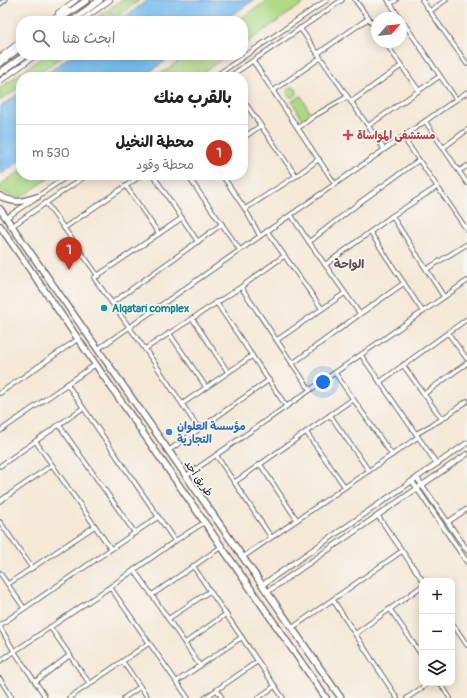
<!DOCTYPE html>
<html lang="ar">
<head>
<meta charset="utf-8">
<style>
  body { margin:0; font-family:Pangolin,"Playpen Sans Arabic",sans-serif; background:#f6f6f6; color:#222; direction:rtl }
  .controls { position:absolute; right:12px; bottom:12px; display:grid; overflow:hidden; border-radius:8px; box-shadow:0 2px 10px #0003 }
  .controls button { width:36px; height:36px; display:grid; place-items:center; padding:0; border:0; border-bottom:1px solid #e0e0e0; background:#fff; color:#222; font:20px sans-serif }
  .compass { position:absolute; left:371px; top:12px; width:36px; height:36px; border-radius:50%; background:#fff; box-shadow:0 2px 10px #0003; rotate:63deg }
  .you { position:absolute; left:323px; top:382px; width:14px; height:14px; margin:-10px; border:3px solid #fff; border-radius:50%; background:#1a73e8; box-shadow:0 0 0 6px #1a73e833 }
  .badge { display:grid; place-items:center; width:26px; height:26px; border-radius:50%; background:#c8321e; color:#fff; font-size:13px; font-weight:700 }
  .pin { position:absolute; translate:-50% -33px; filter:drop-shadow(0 1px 2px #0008) }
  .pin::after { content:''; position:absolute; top:21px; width:14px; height:12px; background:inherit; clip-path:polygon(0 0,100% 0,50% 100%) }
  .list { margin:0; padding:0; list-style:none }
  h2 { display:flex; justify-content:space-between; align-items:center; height:52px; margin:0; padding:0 16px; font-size:17px }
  h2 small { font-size:13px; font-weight:400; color:#767676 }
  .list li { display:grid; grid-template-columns:26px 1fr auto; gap:12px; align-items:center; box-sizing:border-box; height:56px; padding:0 16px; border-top:1px solid #e0e0e0 }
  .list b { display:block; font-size:15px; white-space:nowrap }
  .list p { margin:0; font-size:13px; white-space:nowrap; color:#767676 }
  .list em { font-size:13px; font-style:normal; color:#767676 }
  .icon { flex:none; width:22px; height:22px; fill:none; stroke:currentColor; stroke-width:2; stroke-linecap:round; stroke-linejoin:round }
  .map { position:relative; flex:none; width:467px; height:698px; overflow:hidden; direction:ltr }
  .search { position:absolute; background:#fff; box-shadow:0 2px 10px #0003; left:16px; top:16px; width:232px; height:44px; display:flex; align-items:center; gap:10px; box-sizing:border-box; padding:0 14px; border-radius:16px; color:#767676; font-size:15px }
  .panel { position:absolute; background:#fff; box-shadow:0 2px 10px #0003; left:16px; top:72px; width:232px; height:108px; border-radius:16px; direction:rtl }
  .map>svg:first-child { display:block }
</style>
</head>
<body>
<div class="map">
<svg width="467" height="698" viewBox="0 0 467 698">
  <rect width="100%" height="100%" fill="#f6f6f2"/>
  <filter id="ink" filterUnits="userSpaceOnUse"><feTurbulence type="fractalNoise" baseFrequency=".025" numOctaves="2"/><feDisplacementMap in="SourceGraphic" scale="8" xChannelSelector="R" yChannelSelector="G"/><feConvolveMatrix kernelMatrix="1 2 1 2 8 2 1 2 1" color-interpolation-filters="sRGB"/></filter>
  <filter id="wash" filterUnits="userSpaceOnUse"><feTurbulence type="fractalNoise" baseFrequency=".012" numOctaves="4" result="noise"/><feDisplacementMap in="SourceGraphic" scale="16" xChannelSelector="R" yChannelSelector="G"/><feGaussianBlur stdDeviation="0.9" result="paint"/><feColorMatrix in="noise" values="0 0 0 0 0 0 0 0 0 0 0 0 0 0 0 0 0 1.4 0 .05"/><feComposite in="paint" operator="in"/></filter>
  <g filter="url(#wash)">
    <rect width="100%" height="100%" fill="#f4e8d7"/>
    <g fill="#aed985" stroke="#657a50">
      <path d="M 121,0 L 140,0 L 115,18 L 109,9 Z"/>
      <path d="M 268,0 L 308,0 L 243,45 L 243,21 L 237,21 Z"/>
      <path d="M 107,10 L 114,19 L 111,21 L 92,21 Z"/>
      <path d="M 45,55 L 64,55 L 33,77 L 21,77 L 21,86 L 0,101 L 0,88 Z"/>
      <path d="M 188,55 L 228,55 L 196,77 L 156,77 Z"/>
      <circle cx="292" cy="92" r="5"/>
      <path d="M 301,96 L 311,114 L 302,119 L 292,101 Z"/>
      <path d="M 21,171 L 21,175 L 53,175 C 47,179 27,195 21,196 C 13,197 6,194 0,190 L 0,185 Z"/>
    </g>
    <g fill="#79bdef" stroke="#4a6c86">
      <path d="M 148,0 L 254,0 L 223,21 L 119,21 Z"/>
      <path d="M 72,55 L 174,55 L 142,77 L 42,77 Z"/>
      <path d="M 21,92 L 21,160 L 0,175 L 0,107 Z"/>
    </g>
  </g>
  <g filter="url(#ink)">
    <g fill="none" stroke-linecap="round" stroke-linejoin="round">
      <g stroke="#68635d" stroke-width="5.5">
        <g id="minor">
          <path d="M 355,0 L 377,30"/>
          <path d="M 388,0 L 400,18"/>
          <path d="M 422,0 L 467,64"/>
          <path d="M 0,4 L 5,0"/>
          <path d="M 390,4 L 396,0"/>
          <path d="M 430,11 L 446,0"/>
          <path d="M 401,19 L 456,99"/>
          <path d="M 300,28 L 384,149"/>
          <path d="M 385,42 L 419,91"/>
          <path d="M 317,54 L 369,18"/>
          <path d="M 253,61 L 335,184"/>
          <path d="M 214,77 L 327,0"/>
          <path d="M 229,77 L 342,0"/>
          <path d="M 273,91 L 320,58"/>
          <path d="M 243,100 L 296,176"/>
          <path d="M 351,102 L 401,66"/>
          <path d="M 425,121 L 467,183"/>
          <path d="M 368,126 L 440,76"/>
          <path d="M 298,128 L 314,116 L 347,97"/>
          <path d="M 403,137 L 467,230"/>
          <path d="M 243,138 L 260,126"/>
          <path d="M 443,148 L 467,130"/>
          <path d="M 459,171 L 467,166"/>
          <path d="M 153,175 L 198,242"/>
          <path d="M 187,175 L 240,250"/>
          <path d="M 222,175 L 245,209 L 260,236"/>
          <path d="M 126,186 L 159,234"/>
          <path d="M 46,203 L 64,228 L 142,175"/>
          <path d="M 245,209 L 296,176 L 319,159"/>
          <path d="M 291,215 L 309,242 L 360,314"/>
          <path d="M 392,216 L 444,297"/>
          <path d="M 6,218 L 69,175"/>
          <path d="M 182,218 L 94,278 L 145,349 L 199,429"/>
          <path d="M 12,226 L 87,175"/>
          <path d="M 64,228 L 98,276"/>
          <path d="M 267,231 L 322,309"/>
          <path d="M 370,232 L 423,312"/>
          <path d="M 309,242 L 363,200 L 419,160"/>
          <path d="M 325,265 L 392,216 L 437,187"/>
          <path d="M 427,269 L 467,244"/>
          <path d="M 241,287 L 310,390"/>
          <path d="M 216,302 L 286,406"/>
          <path d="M 112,303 L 222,224"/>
          <path d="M 192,318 L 228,372"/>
          <path d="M 169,333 L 206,387"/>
          <path d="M 448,333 L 467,359"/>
          <path d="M 277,340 L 345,293"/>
          <path d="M 98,349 L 467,92"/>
          <path d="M 145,349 L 241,287 L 284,256"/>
          <path d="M 361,355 L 437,464"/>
          <path d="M 292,364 L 360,314 L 404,283"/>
          <path d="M 403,365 L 442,419 L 467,401"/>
          <path d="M 335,373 L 392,455"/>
          <path d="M 380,382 L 467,319"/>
          <path d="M 67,384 L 175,541"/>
          <path d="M 0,393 L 78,339"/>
          <path d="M 424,394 L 467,363"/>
          <path d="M 182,404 L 252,356"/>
          <path d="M 330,415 L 369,471"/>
          <path d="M 59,425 L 135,533"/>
          <path d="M 0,431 L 96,364"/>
          <path d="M 306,432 L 345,487"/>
          <path d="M 416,434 L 442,419"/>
          <path d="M 36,442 L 111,549"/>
          <path d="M 168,451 L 269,380"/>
          <path d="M 216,455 L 271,537"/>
          <path d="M 260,464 L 297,520"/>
          <path d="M 0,466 L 83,408"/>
          <path d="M 186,476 L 467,281"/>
          <path d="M 235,482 L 353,399"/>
          <path d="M 0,501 L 52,465"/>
          <path d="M 378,516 L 423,581"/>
          <path d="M 0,522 L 32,568"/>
          <path d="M 448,522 L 467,509"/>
          <path d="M 243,557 L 418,437"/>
          <path d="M 193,566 L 283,698"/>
          <path d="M 134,570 L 152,595 L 200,666"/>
          <path d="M 0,573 L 24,608"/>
          <path d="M 8,584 L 95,526"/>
          <path d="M 110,587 L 188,698"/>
          <path d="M 152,595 L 221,547"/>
          <path d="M 333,600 L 397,698"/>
          <path d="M 390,609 L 422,656"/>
          <path d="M 168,619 L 210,591"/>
          <path d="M 452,623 L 467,645"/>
          <path d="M 0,625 L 158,517"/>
          <path d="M 0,627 L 14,651 L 43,693 L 45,698"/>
          <path d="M 50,627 L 90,684"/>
          <path d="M 292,628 L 402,551"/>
          <path d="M 355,634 L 422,586"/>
          <path d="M 185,643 L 226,614"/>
          <path d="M 0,661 L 110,587 L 175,541 L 205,522"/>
          <path d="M 123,662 L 148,698"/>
          <path d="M 0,679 L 12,698"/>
          <path d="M 35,682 L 70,655"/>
          <path d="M 176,682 L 242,637"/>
          <path d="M 440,683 L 450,698"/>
          <path d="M 217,690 L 222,698"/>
          <path d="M 69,698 L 149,643"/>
          <path d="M 124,698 L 140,687"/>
          <path d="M 205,698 L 258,661"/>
          <path d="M 258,698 L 275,686"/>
          <path d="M 407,698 L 429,683"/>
        </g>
      </g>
      <g stroke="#68635d" stroke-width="6">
        <g id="tertiary">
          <path d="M 417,478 L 467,550"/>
          <path d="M 412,481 L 467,562"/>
          <path d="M 262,585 L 467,443"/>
          <path d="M 267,592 L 467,454"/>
        </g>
      </g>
      <g stroke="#68635d" stroke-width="6">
        <g id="secondary">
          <path d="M 58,13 L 76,0"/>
          <path d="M 48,21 L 68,11"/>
          <path d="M 81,21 L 110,0"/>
          <path d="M 0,57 L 21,41"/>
          <path d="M 0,81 L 36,55"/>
        </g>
      </g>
      <g stroke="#68635d" stroke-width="8">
        <g id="primary">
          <path d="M 57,21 L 87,0"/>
          <path d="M 72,21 L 100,0"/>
          <path d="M 0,63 L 21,47"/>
          <path d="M 0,73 L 25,55"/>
          <path d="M 0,196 C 15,204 22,202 37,197"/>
          <path d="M 0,209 L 341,698"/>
          <path d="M 0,226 L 326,698"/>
        </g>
      </g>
      <use href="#minor" stroke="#fff" stroke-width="3.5"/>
      <use href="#tertiary" stroke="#fff" stroke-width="4"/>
      <use href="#secondary" stroke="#fff" stroke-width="4.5"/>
      <use href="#primary" stroke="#fff" stroke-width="5.5"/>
    </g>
  </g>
  <path fill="#e0444e" stroke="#f6f6f2" stroke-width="1.5" d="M346 129h4v4h4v4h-4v4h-4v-4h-4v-4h4z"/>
  <circle fill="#0f9aa8" stroke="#f6f6f2" stroke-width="1.5" cx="104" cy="308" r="4"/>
  <circle fill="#3f7fe0" stroke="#f6f6f2" stroke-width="1.5" cx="169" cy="432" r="4"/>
  <g text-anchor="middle" stroke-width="3.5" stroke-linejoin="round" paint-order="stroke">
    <g font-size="11" font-weight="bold" fill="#be3a42" stroke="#f6f6f2" text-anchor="start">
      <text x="357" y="139">مستشفى المواساة</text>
    </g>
    <g font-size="11" font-weight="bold" fill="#0d838f" stroke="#f6f6f2" text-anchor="start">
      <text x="112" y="312">Alqatari complex</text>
    </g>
    <g font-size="11" font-weight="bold" fill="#366cbe" stroke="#f6f6f2" text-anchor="start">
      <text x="177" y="430">مؤسسة العلوان<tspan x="177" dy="13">التجارية</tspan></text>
    </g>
    <g font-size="11" fill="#1c1c1c" stroke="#f6f6f2">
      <text transform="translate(199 478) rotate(55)" y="4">طريق أحد</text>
    </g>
    <g font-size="12" font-weight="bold" fill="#5e4d52" stroke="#f6f6f2">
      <text x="349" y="268">الواحة</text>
    </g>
  </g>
</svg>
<div class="controls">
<button>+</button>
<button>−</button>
<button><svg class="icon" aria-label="layers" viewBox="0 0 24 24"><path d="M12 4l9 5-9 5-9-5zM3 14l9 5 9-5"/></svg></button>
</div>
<svg class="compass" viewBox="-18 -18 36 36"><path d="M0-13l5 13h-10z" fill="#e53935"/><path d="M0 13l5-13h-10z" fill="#767676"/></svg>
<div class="you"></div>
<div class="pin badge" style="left:69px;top:270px">1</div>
<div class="search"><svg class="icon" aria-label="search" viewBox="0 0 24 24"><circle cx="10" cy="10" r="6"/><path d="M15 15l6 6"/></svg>ابحث هنا</div>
<section class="panel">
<h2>بالقرب منك<small></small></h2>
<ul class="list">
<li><span class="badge">1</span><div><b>محطة النخيل</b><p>محطة وقود</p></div><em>530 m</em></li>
</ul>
</section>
</div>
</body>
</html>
